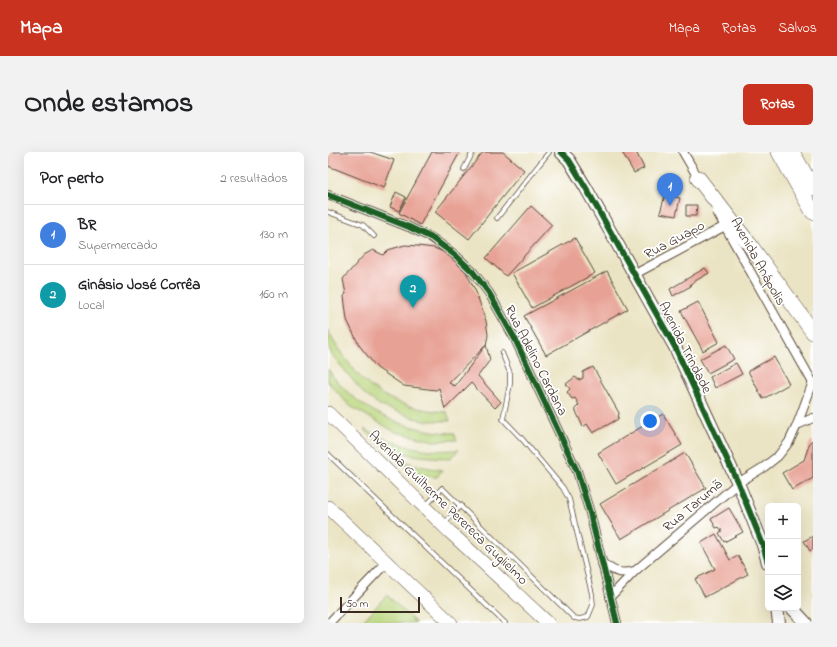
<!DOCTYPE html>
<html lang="pt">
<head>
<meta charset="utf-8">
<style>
  body { margin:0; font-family:"Indie Flower",sans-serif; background:#f2f2f2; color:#202124 }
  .controls { position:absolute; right:12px; bottom:12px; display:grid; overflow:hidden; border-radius:6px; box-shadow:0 4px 16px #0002 }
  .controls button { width:36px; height:36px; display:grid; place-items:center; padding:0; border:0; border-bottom:1px solid #e0e0e0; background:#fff; color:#202124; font:20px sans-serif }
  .scale { position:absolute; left:12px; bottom:10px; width:80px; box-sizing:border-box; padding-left:4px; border:2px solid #3b2a1e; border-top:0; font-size:11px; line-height:14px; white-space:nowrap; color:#3b2a1e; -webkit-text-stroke:3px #fff; paint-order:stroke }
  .you { position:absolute; left:322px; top:269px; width:14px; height:14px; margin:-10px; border:3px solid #fff; border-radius:50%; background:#1a73e8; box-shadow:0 0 0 6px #1a73e833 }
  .badge { display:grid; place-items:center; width:26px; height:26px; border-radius:50%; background:#c8321e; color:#fff; font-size:13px; font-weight:700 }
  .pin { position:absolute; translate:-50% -33px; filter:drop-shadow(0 1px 2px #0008) }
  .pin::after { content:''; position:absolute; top:21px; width:14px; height:12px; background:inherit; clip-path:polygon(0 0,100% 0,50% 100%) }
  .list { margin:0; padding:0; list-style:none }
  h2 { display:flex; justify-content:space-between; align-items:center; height:52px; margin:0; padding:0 16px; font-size:17px }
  h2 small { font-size:13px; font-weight:400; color:#757577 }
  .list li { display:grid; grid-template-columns:26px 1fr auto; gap:12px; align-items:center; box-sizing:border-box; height:60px; padding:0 16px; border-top:1px solid #e0e0e0 }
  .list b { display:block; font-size:15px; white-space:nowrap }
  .list p { margin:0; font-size:13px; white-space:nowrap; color:#757577 }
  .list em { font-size:13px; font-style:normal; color:#757577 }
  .icon { flex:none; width:22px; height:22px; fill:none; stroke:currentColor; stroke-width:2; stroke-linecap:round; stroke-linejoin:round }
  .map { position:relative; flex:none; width:485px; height:471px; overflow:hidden; border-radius:6px }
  header { display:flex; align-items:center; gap:24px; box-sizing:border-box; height:56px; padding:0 20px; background:#c8321e; color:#fff }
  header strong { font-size:19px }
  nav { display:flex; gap:22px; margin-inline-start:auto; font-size:14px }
  .intro { display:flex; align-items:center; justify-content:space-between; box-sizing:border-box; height:96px; padding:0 24px }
  h1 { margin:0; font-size:28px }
  .button { padding:10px 18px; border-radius:6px; background:#c8321e; color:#fff; font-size:14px; font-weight:700 }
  main { display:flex; gap:24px; padding:0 24px }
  aside { flex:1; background:#fff; border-radius:6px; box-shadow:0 4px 16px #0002 }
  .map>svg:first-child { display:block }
</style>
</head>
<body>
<header>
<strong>Mapa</strong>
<nav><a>Mapa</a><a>Rotas</a><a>Salvos</a></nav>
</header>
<div class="intro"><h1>Onde estamos</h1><a class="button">Rotas</a></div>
<main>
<aside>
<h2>Por perto<small>2 resultados</small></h2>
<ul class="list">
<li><span class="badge" style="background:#3f7fe0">1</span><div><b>BR</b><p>Supermercado</p></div><em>130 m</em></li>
<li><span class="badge" style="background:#0f9aa8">2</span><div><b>Ginásio José Corrêa</b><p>Local</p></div><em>160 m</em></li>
</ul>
</aside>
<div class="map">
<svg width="485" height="471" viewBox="0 0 485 471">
  <rect width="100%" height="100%" fill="#fff"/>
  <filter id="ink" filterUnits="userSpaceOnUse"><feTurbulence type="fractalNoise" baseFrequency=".025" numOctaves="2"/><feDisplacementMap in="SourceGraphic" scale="8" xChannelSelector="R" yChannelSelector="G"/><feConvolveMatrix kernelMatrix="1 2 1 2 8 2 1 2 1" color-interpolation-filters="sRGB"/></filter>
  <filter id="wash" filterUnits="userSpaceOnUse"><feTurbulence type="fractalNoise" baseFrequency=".012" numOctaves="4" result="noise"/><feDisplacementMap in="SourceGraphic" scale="16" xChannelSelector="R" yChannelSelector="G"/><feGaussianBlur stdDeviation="0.9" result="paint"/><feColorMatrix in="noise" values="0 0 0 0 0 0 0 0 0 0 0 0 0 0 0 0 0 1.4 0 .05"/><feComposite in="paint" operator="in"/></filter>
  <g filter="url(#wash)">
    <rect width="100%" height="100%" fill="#ebe4c4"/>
    <g fill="#b8d47a" stroke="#7a7f4c">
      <path d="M 0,178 C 5,190 13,201 21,211 C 26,217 31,225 37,230 C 61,251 89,258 119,260 L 122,269 L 95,269 L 53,254 L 37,243 L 4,203 L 0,194 Z"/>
      <path d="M 0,217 C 26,258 79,280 126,281 L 129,288 L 106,289 L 67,280 L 22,254 L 0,230 Z"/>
      <path d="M 36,277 C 57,287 79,296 103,298 C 112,299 122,298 131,298 L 123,306 C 107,306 65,303 52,293 C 46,288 41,282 36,277 Z"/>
      <path d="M 68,306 L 91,314 L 114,318 L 109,325 C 88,324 83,321 68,306 Z"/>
      <path d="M 59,443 L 88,471 L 33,471 Z"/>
    </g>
    <g id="blocks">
      <g fill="#e8a295">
        <path d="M 0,0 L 42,0 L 66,8 L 56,36 L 0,14 Z"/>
        <path d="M 104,0 L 132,0 L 92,73 L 71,61 Z"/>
        <path d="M 155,0 L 175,0 L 196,18 L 141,87 L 107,60 Z"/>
        <path d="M 294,0 L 308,0 L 316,16 L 306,21 Z"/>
        <path d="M 68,40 L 78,45 L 71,59 L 62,55 Z"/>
        <path d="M 337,43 L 352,46 L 348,64 L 332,61 Z"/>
        <path d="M 358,53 L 369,53 L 368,64 L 358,64 Z"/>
        <path d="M 203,54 L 224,73 L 178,124 L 158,106 Z"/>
        <path d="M 247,86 L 267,121 L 204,156 L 184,121 Z"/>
        <path d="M 77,93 L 90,94 L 106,96 L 118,101 L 137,118 L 148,140 L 158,169 L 160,183 L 158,193 L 121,231 L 127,234 L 158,193 L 162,208 L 150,224 L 173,250 L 167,256 L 143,231 L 117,257 L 111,236 L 108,238 L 76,234 L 49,216 L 31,193 L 19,168 L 16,144 L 18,142 L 15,127 L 36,103 L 45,98 L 55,103 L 60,98 Z"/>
        <path d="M 377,116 L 381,121 L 362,132 L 363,134 L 345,144 L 342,137 Z"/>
        <path d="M 279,119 L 300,157 L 218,203 L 196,164 Z"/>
        <path d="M 370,150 L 391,190 L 375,199 L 353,159 Z"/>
        <path d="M 398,193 L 406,207 L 380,221 L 372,207 Z"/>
        <path d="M 446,205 L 461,232 L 435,247 L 420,219 Z"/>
        <path d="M 408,211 L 414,222 L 387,236 L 382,225 Z"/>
        <path d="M 265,215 L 291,261 L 290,267 L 265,281 L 259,272 L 255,275 L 247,257 L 251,253 L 247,246 L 244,247 L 239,240 L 242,237 L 238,232 L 247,225 L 251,228 L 255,226 L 255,220 Z"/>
        <path d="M 335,262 L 354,293 L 288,332 L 270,301 Z"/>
        <path d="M 485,288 L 485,326 L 464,338 L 454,321 L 476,308 L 482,290 Z"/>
        <path d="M 357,301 L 378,336 L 293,387 L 272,352 Z"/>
        <path d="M 401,356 L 415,380 L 396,390 L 391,381 L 394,379 L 391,375 L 388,376 L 383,367 Z"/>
        <path d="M 388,382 L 402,408 L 410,404 L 420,422 L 377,445 L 367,427 L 387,417 L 373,391 Z"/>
        <path d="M 485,384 L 485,397 L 482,399 L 476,389 Z"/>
      </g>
    </g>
  </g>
  <g filter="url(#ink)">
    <use href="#blocks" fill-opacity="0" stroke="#554637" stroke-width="1"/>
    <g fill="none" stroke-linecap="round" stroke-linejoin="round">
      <g stroke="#554637" stroke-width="5.5">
        <g id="lane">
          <path d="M 136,17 L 145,0"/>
          <path d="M 0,60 L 35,73 L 46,84"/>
          <path d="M 169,66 L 221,0"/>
          <path d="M 0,302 L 177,471"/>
          <path d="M 97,355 L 114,336 L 246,466 L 252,467 L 260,465 L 265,453 L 264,442 L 241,347 L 235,336 L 195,288 L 175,267 L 182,232 L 182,221 L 174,201"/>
          <path d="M 116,372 L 133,353"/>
        </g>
      </g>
      <g stroke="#554637" stroke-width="10">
        <g id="street">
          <path d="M 355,0 L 372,29"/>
          <path d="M 0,43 L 81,75 L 104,86 L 127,103 L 145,120 L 161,141 L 187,187 L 249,319 L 262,361 L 289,471"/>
          <path d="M 389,60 L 485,231"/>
          <path d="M 307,122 L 397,74"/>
          <path d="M 469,273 L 485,266"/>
          <path d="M 274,411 C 286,419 291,423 306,419"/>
          <path d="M 282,445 L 307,419 L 410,331 L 436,315 L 450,304 L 461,290 L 469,273 L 485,230"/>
          <path d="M 1,471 L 59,410"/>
        </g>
      </g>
      <g stroke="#554637" stroke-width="14">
        <g id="secondary">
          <path d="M 233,0 L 241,8 L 258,36 L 347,195 L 410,331 L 435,393 L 440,411"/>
          <path d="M 449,456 L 451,471"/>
          <path d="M 464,456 L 478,471"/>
        </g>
      </g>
      <g stroke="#554637" stroke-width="14">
        <g id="primary">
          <path d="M 0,261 L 122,380 L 220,471"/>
          <path d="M 0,355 L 123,471"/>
        </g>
      </g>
      <g stroke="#554637" stroke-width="16">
        <g id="highway">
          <path d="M 451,0 L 485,60"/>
          <path d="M 464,0 L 485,36"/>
          <path d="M 370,26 L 422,93 L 485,180"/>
        </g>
      </g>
      <use href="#lane" stroke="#fff" stroke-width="4"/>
      <use href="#street" stroke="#fff" stroke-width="8"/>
      <use href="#secondary" stroke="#fff" stroke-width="12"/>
      <use href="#primary" stroke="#fff" stroke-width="13"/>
      <use href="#highway" stroke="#fff" stroke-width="15"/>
      <g stroke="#fff" stroke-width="8">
        <g id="cycleway">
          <path d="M 233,0 L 241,8 L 258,36 L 347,195 L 410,331 L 435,393 L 440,411"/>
          <path d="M 0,43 L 81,75 L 104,86 L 127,103 L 145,120 L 161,141 L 187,187 L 249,319 L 262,361 L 289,471"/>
        </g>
      </g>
      <use href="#cycleway" stroke="#1b5e20" stroke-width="6"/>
    </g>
  </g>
  <g text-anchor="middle" stroke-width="3.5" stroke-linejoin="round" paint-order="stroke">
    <g font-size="14" fill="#3b2a1e" stroke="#fff">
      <text transform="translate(346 87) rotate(-28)" y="5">Rua Guapo</text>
      <text transform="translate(431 109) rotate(61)" y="5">Avenida Anápolis</text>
      <text transform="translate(358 195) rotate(63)" y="5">Avenida Trindade</text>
      <text transform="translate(209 208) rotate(63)" y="5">Rua Adelino Cardana</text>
      <text transform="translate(364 353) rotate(-40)" y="5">Rua Tarumã</text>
      <text transform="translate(121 355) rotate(44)" y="5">Avenida Guilherme Perereca Guglielmo</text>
    </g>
  </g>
</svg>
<div class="controls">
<button>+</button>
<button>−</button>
<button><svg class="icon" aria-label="layers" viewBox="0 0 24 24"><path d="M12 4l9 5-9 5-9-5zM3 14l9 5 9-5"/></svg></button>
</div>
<div class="scale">50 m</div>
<div class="you"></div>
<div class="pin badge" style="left:342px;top:54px;background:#3f7fe0">1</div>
<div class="pin badge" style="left:85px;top:156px;background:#0f9aa8">2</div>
</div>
</main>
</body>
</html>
